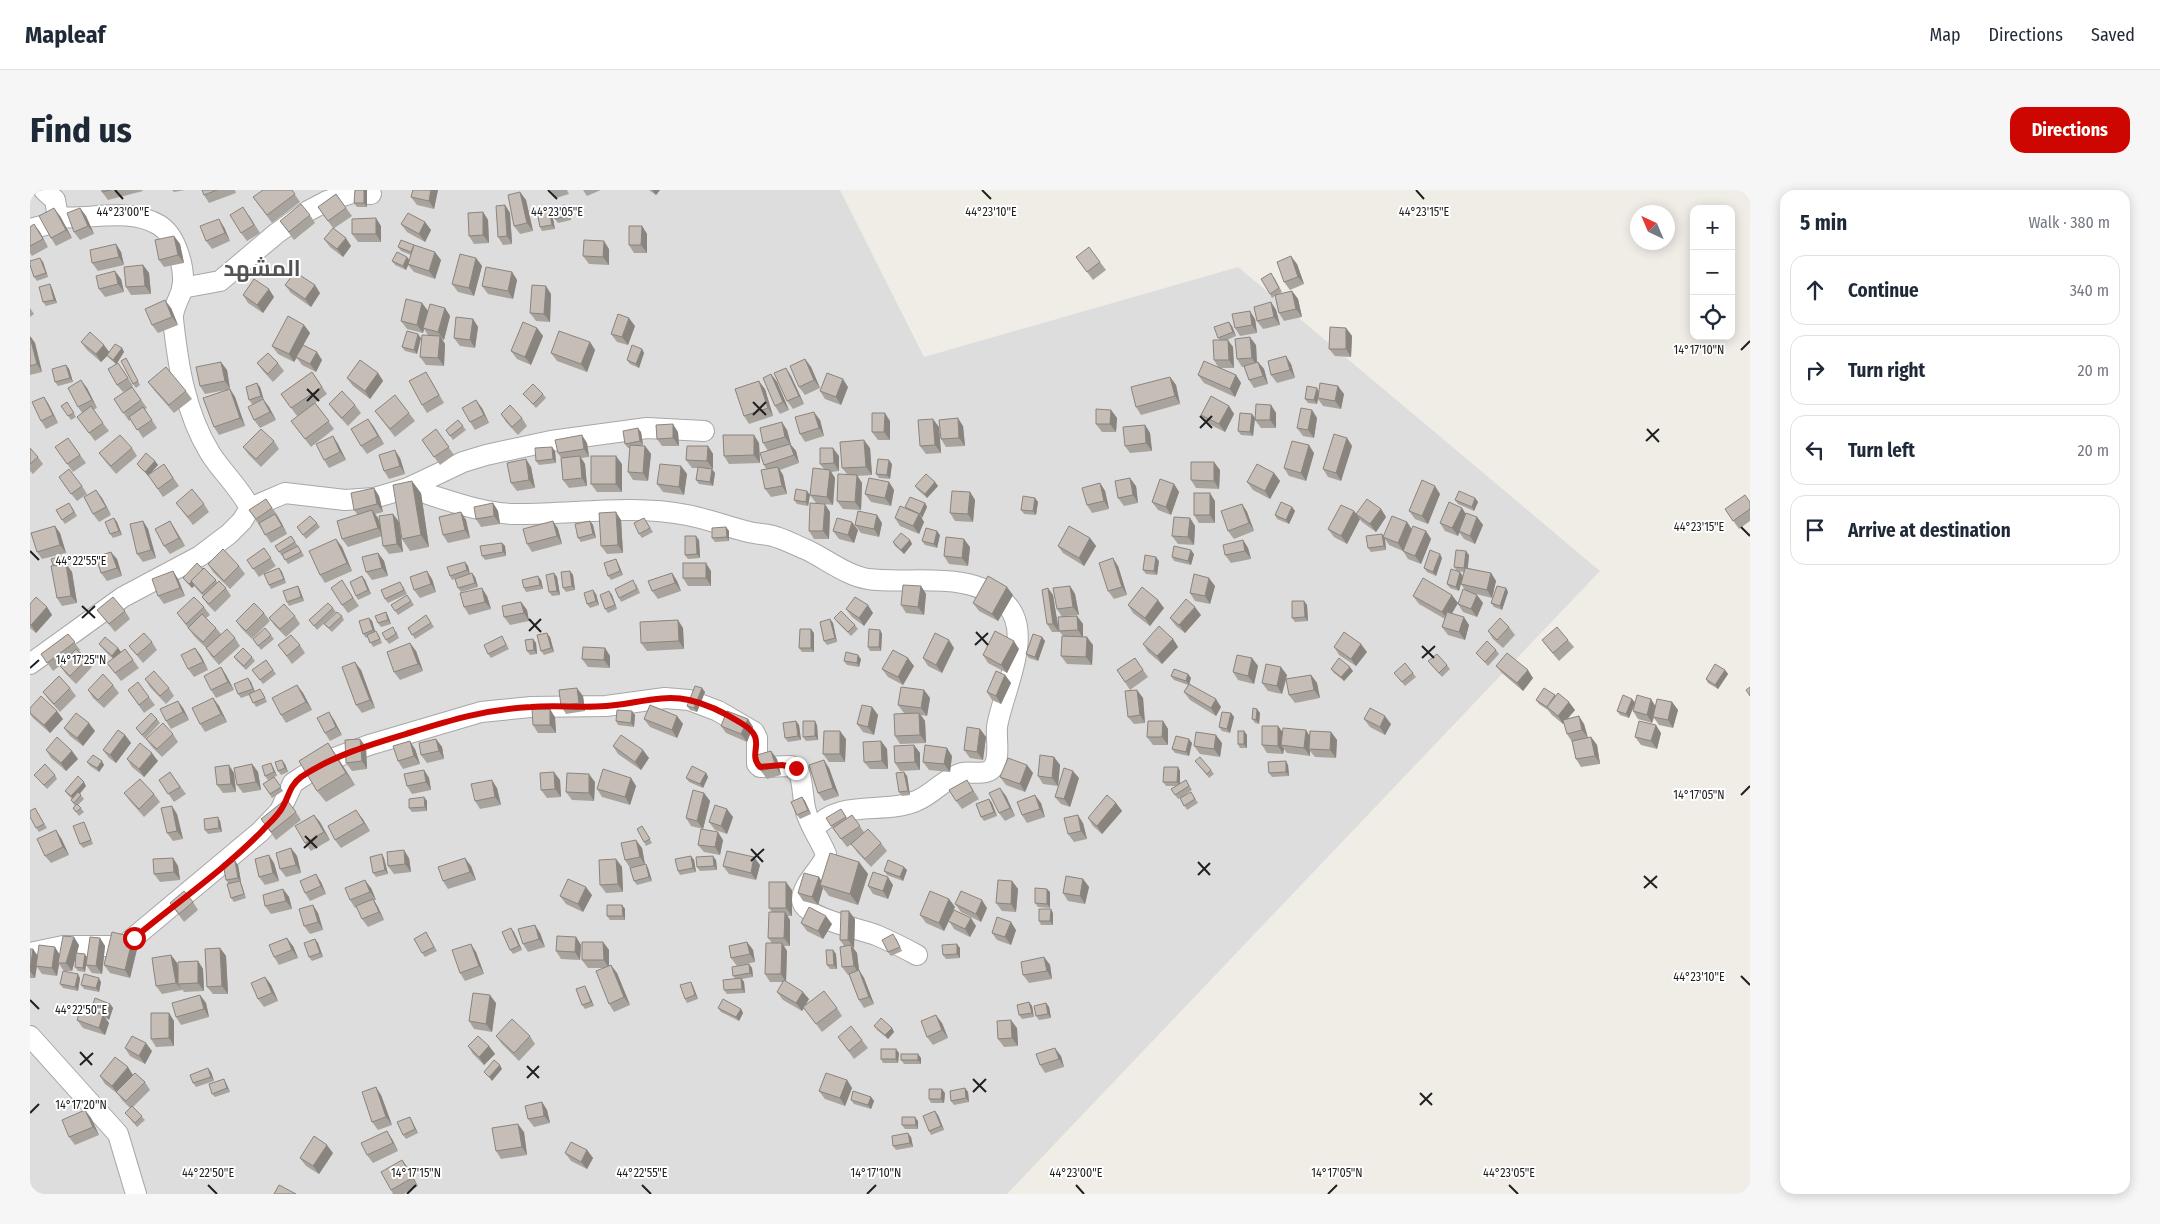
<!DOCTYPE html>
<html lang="en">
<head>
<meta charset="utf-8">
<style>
  body { margin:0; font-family:"Fira Sans Condensed",Cairo,sans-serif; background:#f6f6f7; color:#1f2937 }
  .controls { position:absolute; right:15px; top:15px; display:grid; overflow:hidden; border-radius:10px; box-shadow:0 2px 12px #0003 }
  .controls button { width:45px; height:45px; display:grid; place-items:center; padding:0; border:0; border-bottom:1px solid #e0e1e3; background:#fff; color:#1f2937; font:25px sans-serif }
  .compass { position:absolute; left:1600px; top:15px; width:45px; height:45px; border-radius:50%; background:#fff; box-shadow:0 2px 12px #0003; rotate:316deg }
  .stop { position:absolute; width:15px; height:15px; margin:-11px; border:4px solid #ce0602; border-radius:50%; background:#fff }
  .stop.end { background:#ce0602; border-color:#fff; box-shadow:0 1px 5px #0008 }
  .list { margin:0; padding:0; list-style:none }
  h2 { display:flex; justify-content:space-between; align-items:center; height:65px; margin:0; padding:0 20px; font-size:21px }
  h2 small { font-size:16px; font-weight:400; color:#747a83 }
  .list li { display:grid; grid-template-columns:32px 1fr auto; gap:15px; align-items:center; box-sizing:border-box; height:70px; margin:0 10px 10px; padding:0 10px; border:1px solid #e0e1e3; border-radius:15px }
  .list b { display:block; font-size:19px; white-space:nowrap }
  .list em { font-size:16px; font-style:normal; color:#747a83 }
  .icon { flex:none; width:28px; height:28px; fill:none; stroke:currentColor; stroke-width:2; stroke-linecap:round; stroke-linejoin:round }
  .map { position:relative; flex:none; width:1720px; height:1004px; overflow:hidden; border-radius:15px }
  header { display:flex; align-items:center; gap:30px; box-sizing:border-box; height:70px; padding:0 25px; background:#fff; border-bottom:1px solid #e0e1e3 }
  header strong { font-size:24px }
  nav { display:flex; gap:28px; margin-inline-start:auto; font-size:18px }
  .intro { display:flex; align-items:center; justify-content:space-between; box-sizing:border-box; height:120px; padding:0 30px }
  h1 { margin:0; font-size:35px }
  .button { padding:12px 22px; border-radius:15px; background:#ce0602; color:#fff; font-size:18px; font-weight:700 }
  main { display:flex; gap:30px; padding:0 30px }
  aside { flex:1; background:#fff; border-radius:15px; box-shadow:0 2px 12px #0003 }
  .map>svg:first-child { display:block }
</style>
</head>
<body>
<header>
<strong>Mapleaf</strong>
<nav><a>Map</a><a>Directions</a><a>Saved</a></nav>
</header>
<div class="intro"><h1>Find us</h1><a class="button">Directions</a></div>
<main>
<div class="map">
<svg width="1720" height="1004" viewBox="0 0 1720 1004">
  <rect width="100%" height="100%" fill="#f0ede7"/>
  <path fill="#dedddd" d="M 0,0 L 810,0 L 894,167 L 1208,77 L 1570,381 L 977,1004 L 0,1004 Z"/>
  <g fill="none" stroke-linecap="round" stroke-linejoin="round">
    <g stroke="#a7a7a7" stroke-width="22">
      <g id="minor">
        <path d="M 14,0 L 25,10 L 28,27"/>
        <path d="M 0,39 L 19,34 L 28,27 C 61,30 99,17 129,35 C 147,46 156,81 152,100 C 149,109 142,120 143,129 C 148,175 155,222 180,263 C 192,282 209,297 220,318"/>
        <path d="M 152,98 L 190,91 L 247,43 L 278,21 L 297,11 L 322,3 L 341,4"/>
        <path d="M 378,298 C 413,308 448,323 484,324 C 541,325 600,314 657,325 C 678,329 698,337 719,342 C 727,344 735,344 743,346 C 754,349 765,355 775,359 C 795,368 815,385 838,389 C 880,395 941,379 976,414 C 1005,444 972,503 967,537 C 966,549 970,566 964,576 C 958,587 942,581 932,583 C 915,588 902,605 886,611 C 853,625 810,608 784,639"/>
        <path d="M 0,474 L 93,407 L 170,366 L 199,344 L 212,331 L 220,318 L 255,303 L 315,310 L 344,308 L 378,298 L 433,272 L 456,265 L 521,251 L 617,238 L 674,241"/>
        <path d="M 0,763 L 33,756 L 82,756 L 96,754 L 230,642 L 250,621 L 263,593 L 272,587 L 299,570 L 339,555 L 451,522 L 501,517 L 576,516 L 635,508 L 659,510 L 688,521 L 724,542 L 727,548 L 727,574 L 730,577 L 761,576 L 769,582 C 774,596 772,611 777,625 C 782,639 790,650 796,664 L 794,670 C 788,681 772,696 772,710 C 773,728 831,739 846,745 C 860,751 874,758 887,765"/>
        <path d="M 0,846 L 88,944 L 106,1004"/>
      </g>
    </g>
    <use href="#minor" stroke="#fff" stroke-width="20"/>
  </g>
  <g fill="#a9a39d">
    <path d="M 72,0 L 112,0 L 113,1 L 78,10 L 72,2 Z"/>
    <path d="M 142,0 L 155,0 L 144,2 Z"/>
    <path d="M 172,0 L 205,0 L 206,3 L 179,13 L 174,5 Z"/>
    <path d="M 262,0 L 270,12 L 242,33 L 223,7 Z"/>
    <path d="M 325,0 L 337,0 L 337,17 L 327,17 L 324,13 Z"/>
    <path d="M 383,0 L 408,0 L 404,19 L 387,15 L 381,7 Z"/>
    <path d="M 520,0 L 537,0 L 539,4 L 526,8 Z"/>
    <path d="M 553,0 L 571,0 L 557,6 Z"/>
    <path d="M 619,0 L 630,0 L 626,5 Z"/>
    <path d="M 490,2 L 496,10 L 503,41 L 490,44 L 484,36 Z"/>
    <path d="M 306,4 L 322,26 L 303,39 L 321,56 L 313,67 L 300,57 L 294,49 L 303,38 L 288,17 Z"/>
    <path d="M 475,15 L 480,23 L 482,54 L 473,55 L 468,47 Z"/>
    <path d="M 50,18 L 56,26 L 64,44 L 50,50 L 44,42 Z"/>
    <path d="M 538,19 L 541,30 L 528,33 L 525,29 Z"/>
    <path d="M 453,22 L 458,30 L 459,53 L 444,54 L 439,46 Z"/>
    <path d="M 522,24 L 525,39 L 512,41 L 510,37 Z"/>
    <path d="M 219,25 L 230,43 L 217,51 L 211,43 Z"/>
    <path d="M 280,25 L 285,33 L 264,50 L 250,31 Z"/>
    <path d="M 30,26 L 42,48 L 26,56 L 21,48 Z"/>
    <path d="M 395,32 L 401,40 L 395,52 L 377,42 L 371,34 Z"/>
    <path d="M 4,34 L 18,57 L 2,66 L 0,63 L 0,37 Z"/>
    <path d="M 351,36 L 351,52 L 328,52 L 322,44 Z"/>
    <path d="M 612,36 L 617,44 L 617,63 L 604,63 L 599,55 Z"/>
    <path d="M 194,37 L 200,51 L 182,59 L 176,51 Z"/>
    <path d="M 144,46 L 150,54 L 154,73 L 134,77 L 129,70 Z"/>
    <path d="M 86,54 L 91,62 L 94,75 L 68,81 L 62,73 Z"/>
    <path d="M 368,57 L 411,70 L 405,89 L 384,82 L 378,75 L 376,80 L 365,75 L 362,71 L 377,67 L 379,70 L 381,65 L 371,61 Z"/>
    <path d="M 579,59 L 579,75 L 559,74 L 553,66 Z"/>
    <path d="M 1046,67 L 1070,72 L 1076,80 L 1063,90 Z"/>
    <path d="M 446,68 L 452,76 L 444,106 L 428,102 L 422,94 Z"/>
    <path d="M 13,72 L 18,87 L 7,91 L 4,87 Z"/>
    <path d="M 1267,74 L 1274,94 L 1260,100 L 1254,92 Z"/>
    <path d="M 113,75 L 119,83 L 121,104 L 101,105 L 96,97 Z"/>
    <path d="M 482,82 L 487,90 L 483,109 L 458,104 L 452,96 Z"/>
    <path d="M 1244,87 L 1252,102 L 1247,105 L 1262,101 L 1268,109 L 1272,127 L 1254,131 L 1249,123 L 1245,106 L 1242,108 L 1240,104 Z"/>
    <path d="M 91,89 L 94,102 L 75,107 L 69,99 Z"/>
    <path d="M 255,95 L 290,103 L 281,117 L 261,103 Z"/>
    <path d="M 22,98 L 27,113 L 16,116 L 13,112 Z"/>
    <path d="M 521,104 L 520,132 L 506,131 L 500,123 Z"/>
    <path d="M 213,105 L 244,107 L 233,123 L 218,113 Z"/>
    <path d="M 1241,112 L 1246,120 L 1250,135 L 1233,139 L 1227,131 Z"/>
    <path d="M 392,113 L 398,121 L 395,132 L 415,118 L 420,126 L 414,150 L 412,149 L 415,154 L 414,176 L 396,175 L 390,167 L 398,145 L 394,139 L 393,143 L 377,139 L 371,131 Z"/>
    <path d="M 0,118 L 4,124 L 0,127 Z"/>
    <path d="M 141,118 L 148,135 L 128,143 L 122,135 Z"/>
    <path d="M 443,129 L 448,137 L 445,158 L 430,156 L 424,148 Z"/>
    <path d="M 1225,129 L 1227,143 L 1210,146 L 1205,138 Z"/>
    <path d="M 274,135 L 280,143 L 273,155 L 292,170 L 286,182 L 272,175 L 267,168 L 264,172 L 248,164 L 242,156 Z"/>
    <path d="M 605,136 L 598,155 L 587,152 L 581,144 Z"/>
    <path d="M 1202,136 L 1206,146 L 1197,150 L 1203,157 L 1204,178 L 1191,178 L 1206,185 L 1211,193 L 1205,207 L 1174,193 L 1168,185 L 1188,177 L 1184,170 L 1190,150 L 1188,148 Z"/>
    <path d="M 507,138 L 513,146 L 501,175 L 487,169 L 481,161 Z"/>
    <path d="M 1316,138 L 1322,146 L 1321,167 L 1305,166 L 1299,159 Z"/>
    <path d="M 0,146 L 5,153 L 12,182 L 0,185 Z"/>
    <path d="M 391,148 L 387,164 L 375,161 L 372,157 Z"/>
    <path d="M 51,152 L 79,162 L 92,158 L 94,162 L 87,174 L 94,181 L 103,196 L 102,197 L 117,218 L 115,219 L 127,238 L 113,248 L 101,229 L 99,231 L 84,209 L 99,199 L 93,202 L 87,195 L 86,174 L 80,169 L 77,166 L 71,172 L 57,160 Z"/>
    <path d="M 560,152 L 565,160 L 557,182 L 527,171 L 521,163 Z"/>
    <path d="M 1226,155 L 1227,172 L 1228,172 L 1234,179 L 1238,194 L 1224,198 L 1219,190 L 1214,177 L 1212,177 L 1207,169 Z"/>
    <path d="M 612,159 L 614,163 L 609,178 L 600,174 L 597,170 Z"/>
    <path d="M 96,168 L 110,195 L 106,198 L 103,194 Z"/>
    <path d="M 775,169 L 781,177 L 790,198 L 775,205 L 769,197 Z"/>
    <path d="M 227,173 L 248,173 L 254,181 L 243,192 L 233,181 Z"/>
    <path d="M 1261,174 L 1265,188 L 1247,193 L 1241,185 Z"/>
    <path d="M 36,175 L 39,179 L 43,192 L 28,196 L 25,192 Z"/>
    <path d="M 756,178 L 761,186 L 774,214 L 763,219 L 757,211 Z"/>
    <path d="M 197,180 L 200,199 L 205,207 L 215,236 L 189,245 L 184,237 L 196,200 L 175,204 L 170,196 Z"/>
    <path d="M 282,182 L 297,204 L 285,213 L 304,239 L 281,257 L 261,231 L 279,218 L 267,226 L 251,204 Z"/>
    <path d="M 348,183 L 353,191 L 340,209 L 323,196 L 317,188 Z"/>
    <path d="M 741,184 L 747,192 L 759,220 L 750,224 L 745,216 Z"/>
    <path d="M 1140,187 L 1146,195 L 1150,214 L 1111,225 L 1106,217 Z"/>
    <path d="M 401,190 L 414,213 L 397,223 L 392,215 Z"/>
    <path d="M 118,192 L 156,201 L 162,209 L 144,223 L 124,200 Z"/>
    <path d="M 230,197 L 233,209 L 239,217 L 246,230 L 230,238 L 224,230 L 226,213 L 222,214 L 219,210 Z"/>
    <path d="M 818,197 L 811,215 L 795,209 L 790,201 Z"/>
    <path d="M 57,198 L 67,218 L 63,220 L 79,241 L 65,251 L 47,227 L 52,223 L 48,217 Z"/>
    <path d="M 735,199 L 743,226 L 719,234 L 714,226 Z"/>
    <path d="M 1289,201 L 1314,204 L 1311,219 L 1293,216 L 1288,209 L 1287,214 L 1278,213 L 1275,209 Z"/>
    <path d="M 493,204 L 513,204 L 516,208 L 506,218 Z"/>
    <path d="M 14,207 L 19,215 L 28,233 L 16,239 L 11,231 Z"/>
    <path d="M 37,212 L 46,227 L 41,230 L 31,216 Z"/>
    <path d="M 299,214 L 325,215 L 331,223 L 318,236 L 305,222 Z"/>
    <path d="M 1241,215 L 1246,223 L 1246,238 L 1231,238 L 1225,230 Z"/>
    <path d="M 1199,216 L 1204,224 L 1195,242 L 1177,233 L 1171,225 Z"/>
    <path d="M 452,218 L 459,233 L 445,240 L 440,232 Z"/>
    <path d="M 1081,220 L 1087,228 L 1086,242 L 1072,242 L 1066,234 Z"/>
    <path d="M 1282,220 L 1287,228 L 1284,248 L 1273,246 L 1267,238 Z"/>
    <path d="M 345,221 L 379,223 L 385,231 L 365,247 Z"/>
    <path d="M 471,224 L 492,228 L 497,236 L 488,245 L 476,232 Z"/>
    <path d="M 1222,224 L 1225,228 L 1223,246 L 1211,245 L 1208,241 Z"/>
    <path d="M 338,229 L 354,254 L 337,264 L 331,256 Z"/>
    <path d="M 428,230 L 436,240 L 423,250 L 416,240 Z"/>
    <path d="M 790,230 L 794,246 L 775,252 L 770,244 Z"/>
    <path d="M 860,231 L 860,250 L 848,250 L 842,242 Z"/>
    <path d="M 1115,235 L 1120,243 L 1122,261 L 1100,263 L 1095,256 Z"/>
    <path d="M 933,236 L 935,256 L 916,257 L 911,249 Z"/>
    <path d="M 909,237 L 911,263 L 896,264 L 890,256 Z"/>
    <path d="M 406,239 L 424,265 L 410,275 L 392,250 Z"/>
    <path d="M 757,240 L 761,255 L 766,261 L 769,273 L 750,280 L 753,285 L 757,304 L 741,307 L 735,299 L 736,279 L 734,275 L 738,261 L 733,253 Z"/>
    <path d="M 611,242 L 613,255 L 610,256 L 615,256 L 621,264 L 618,291 L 603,290 L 598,282 L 600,258 L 598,258 L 595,254 Z"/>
    <path d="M 648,242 L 649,256 L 632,256 L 627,249 Z"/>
    <path d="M 303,246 L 308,254 L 316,270 L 299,278 L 294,270 Z"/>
    <path d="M 38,248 L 56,273 L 43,282 L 25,257 Z"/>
    <path d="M 1317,248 L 1322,256 L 1311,291 L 1298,287 L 1293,279 Z"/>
    <path d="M 244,251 L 249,259 L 231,277 L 219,265 L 213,257 Z"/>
    <path d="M 557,253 L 559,267 L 551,268 L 555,274 L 557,296 L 539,298 L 533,290 L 531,268 L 528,263 Z"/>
    <path d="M 729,253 L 730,273 L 699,274 L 694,266 Z"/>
    <path d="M 678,256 L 683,264 L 683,279 L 681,279 L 685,283 L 683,296 L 669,294 L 666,290 L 668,278 L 662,278 L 656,270 Z"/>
    <path d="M 522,257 L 525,261 L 526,273 L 509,275 L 506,271 Z"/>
    <path d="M 0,258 L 8,267 L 13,274 L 3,284 L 0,281 Z"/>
    <path d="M 102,258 L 107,266 L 86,284 L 75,271 L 69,263 Z"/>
    <path d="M 840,258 L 842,285 L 827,286 L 832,293 L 831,320 L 813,319 L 807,311 L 817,284 L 812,278 Z"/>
    <path d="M 1284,263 L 1276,291 L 1259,286 L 1254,278 Z"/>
    <path d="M 809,266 L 809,281 L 801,282 L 805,288 L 803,315 L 786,313 L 780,305 L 794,279 L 790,274 Z"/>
    <path d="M 370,268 L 375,284 L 359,289 L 354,281 Z"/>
    <path d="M 125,271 L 128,275 L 119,285 L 134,274 L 149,296 L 133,307 L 118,285 L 110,278 L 107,274 Z"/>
    <path d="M 592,274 L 592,302 L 567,302 L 561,294 Z"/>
    <path d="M 862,274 L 860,289 L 849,288 L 846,284 Z"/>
    <path d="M 651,276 L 657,284 L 654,305 L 633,302 L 627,294 Z"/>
    <path d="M 501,277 L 505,298 L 487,301 L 481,293 Z"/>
    <path d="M 1190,280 L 1189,299 L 1166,298 L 1161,290 Z"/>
    <path d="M 1244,283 L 1250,291 L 1240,309 L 1223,300 L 1217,292 Z"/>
    <path d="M 859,292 L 864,300 L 861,316 L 841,312 L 835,304 Z"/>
    <path d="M 905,292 L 908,296 L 897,308 L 888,300 L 885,296 Z"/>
    <path d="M 1070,293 L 1075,301 L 1079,319 L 1062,323 L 1057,315 Z"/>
    <path d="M 1144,294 L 1149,302 L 1141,325 L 1128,320 L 1122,312 Z"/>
    <path d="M 34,295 L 52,296 L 57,304 L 47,311 Z"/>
    <path d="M 1106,296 L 1108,313 L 1094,316 L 1088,308 Z"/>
    <path d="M 344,298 L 349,306 L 353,322 L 345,324 L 348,328 L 351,339 L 363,324 L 369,332 L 373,362 L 359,364 L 353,356 L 352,346 L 318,357 L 312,349 L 328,325 L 324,320 Z"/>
    <path d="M 777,301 L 780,305 L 778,316 L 767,314 L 764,310 Z"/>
    <path d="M 940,302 L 945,310 L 943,332 L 925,331 L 920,323 Z"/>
    <path d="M 391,303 L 399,357 L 380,361 L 372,349 Z"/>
    <path d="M 1410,304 L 1398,334 L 1385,329 L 1379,321 Z"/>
    <path d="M 72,308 L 81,325 L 69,332 L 63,324 Z"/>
    <path d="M 1005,308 L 1008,312 L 1006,325 L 994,324 L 991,320 Z"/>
    <path d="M 1445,308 L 1448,312 L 1444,321 L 1428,314 L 1425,310 Z"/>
    <path d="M 236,309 L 248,326 L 257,344 L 241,353 L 219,320 Z"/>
    <path d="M 1185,311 L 1185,333 L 1169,333 L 1164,325 Z"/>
    <path d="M 1720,312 L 1720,331 L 1709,339 L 1695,319 Z"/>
    <path d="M 146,313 L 174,314 L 179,322 L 163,335 Z"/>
    <path d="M 463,313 L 468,321 L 470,334 L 451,337 L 446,329 Z"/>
    <path d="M 895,313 L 897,317 L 892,328 L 891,327 L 894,332 L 889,344 L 870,336 L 865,328 L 876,318 Z"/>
    <path d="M 1212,314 L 1217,322 L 1224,341 L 1204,349 L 1198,341 Z"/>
    <path d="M 42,317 L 47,326 L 35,334 L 32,330 Z"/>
    <path d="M 1262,317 L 1265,321 L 1259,334 L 1247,329 L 1245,325 Z"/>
    <path d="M 1432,318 L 1436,324 L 1447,327 L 1453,335 L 1445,354 L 1434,349 L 1429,342 L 1428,346 L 1415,341 L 1410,333 Z"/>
    <path d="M 1351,319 L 1356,327 L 1346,342 L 1332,332 L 1326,324 Z"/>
    <path d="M 1324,321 L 1330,329 L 1317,354 L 1304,347 L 1298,339 Z"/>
    <path d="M 431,322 L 436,330 L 440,348 L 418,353 L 413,345 Z"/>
    <path d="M 800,322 L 799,349 L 784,349 L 779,341 Z"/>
    <path d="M 84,328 L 87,332 L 92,345 L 83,348 L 80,344 Z"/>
    <path d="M 614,328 L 623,342 L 612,348 L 609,344 Z"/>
    <path d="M 1160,328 L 1165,336 L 1164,355 L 1148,354 L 1142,346 Z"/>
    <path d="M 591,330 L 593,363 L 577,364 L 571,356 Z"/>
    <path d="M 113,331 L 118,339 L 126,368 L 113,372 L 107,364 Z"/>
    <path d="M 140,331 L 145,339 L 155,356 L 140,364 L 134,356 Z"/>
    <path d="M 523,331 L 528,339 L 532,354 L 502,362 L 497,354 Z"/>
    <path d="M 560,331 L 563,335 L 566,348 L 551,352 L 548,348 Z"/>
    <path d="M 1377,332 L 1382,339 L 1396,341 L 1401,349 L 1391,374 L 1378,369 L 1373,361 L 1359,355 L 1355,349 L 1356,360 L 1341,362 L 1338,358 L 1352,344 L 1354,346 Z"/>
    <path d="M 287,333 L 290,337 L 276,349 L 267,337 Z"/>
    <path d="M 852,333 L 849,347 L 831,343 L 825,335 Z"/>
    <path d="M 696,337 L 699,341 L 699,351 L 685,352 L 682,348 Z"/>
    <path d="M 828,340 L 824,353 L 809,349 L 803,341 Z"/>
    <path d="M 30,343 L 36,363 L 12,369 L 7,362 Z"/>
    <path d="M 910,345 L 907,358 L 895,355 L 892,351 Z"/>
    <path d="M 261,346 L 268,356 L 263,358 L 271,360 L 274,366 L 258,374 L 252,365 L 252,366 L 245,356 Z"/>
    <path d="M 1060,348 L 1066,356 L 1054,376 L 1033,363 L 1028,356 Z"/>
    <path d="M 306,349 L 312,357 L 322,381 L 295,393 L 290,385 Z"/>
    <path d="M 669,350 L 670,368 L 658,369 L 655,365 Z"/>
    <path d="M 880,350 L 882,354 L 874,364 L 865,356 L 863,352 Z"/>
    <path d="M 1213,350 L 1218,358 L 1221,369 L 1201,373 L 1195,365 Z"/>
    <path d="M 472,353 L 475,356 L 476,366 L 455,370 L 452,366 Z"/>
    <path d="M 940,357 L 938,376 L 919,374 L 914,366 Z"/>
    <path d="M 234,358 L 246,376 L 229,387 L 217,370 Z"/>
    <path d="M 348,363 L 354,371 L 358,386 L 342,390 L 336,382 Z"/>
    <path d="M 1164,364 L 1161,375 L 1144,371 L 1142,367 Z"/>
    <path d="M 1439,365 L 1438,378 L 1461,383 L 1466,391 L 1462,408 L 1446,404 L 1453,413 L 1447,427 L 1433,422 L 1428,414 L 1435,400 L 1431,394 L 1432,389 L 1429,401 L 1420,398 L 1417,394 L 1433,386 L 1434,382 L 1427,381 L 1424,377 Z"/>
    <path d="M 1412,368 L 1406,386 L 1397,382 L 1394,378 Z"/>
    <path d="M 38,369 L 39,375 L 37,375 L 42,382 L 47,413 L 32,416 L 27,408 L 24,376 L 23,375 Z"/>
    <path d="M 87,369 L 92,386 L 77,391 L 71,383 Z"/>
    <path d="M 1129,371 L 1127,385 L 1116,384 L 1113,380 Z"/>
    <path d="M 435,372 L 438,376 L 440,384 L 445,387 L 448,397 L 431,402 L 428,398 L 430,387 L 422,390 L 420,386 Z"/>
    <path d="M 588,373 L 593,385 L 581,390 L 578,386 Z"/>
    <path d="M 178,374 L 209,376 L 215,384 L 200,399 L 183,382 Z"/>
    <path d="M 1088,376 L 1097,405 L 1084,409 L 1078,401 Z"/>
    <path d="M 249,378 L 252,382 L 256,393 L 241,399 L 239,395 Z"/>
    <path d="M 143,381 L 148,389 L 155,406 L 134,414 L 128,406 Z"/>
    <path d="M 540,381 L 543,385 L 545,400 L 536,402 L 533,398 Z"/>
    <path d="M 681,381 L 681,396 L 658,396 L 653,388 Z"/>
    <path d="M 524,383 L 527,387 L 530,405 L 522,406 L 519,402 Z"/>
    <path d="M 642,383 L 647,391 L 651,401 L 628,409 L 622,401 Z"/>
    <path d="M 332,386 L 335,390 L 341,404 L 328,410 L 326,406 Z"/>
    <path d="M 153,388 L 186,390 L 187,393 L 196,398 L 201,406 L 185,422 L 178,415 L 172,407 L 173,406 L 164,396 L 162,398 L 156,392 Z"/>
    <path d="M 402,389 L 406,402 L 390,408 L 384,400 Z"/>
    <path d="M 511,390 L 513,399 L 496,402 L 494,398 Z"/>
    <path d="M 606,394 L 610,403 L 591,412 L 589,408 Z"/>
    <path d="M 268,396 L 270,400 L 274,411 L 259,416 L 257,412 Z"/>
    <path d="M 373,396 L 377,404 L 358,413 L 355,409 Z"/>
    <path d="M 891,396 L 896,404 L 894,425 L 876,423 L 871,415 Z"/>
    <path d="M 1040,396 L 1045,404 L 1049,425 L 1037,426 L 1047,426 L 1053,434 L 1053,447 L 1063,455 L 1062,475 L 1037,474 L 1031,466 L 1033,446 L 1029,441 L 1032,427 L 1027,419 Z"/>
    <path d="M 1185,396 L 1180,414 L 1165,411 L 1160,403 Z"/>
    <path d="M 317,398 L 329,416 L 318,423 L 312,415 Z"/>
    <path d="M 1018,398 L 1023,405 L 1029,442 L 1022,442 L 1017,434 Z"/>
    <path d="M 1476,398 L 1478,402 L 1472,420 L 1464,417 L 1461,413 Z"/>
    <path d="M 579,401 L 582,405 L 587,419 L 578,423 L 575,419 Z"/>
    <path d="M 566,404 L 569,415 L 560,418 L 557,414 Z"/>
    <path d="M 377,405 L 384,415 L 368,425 L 361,415 Z"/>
    <path d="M 983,405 L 968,431 L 949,421 L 943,413 Z"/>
    <path d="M 457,406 L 461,419 L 439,425 L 434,417 Z"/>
    <path d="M 1383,406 L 1428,413 L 1422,423 L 1439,435 L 1435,450 L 1418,445 L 1412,437 L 1415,429 L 1389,414 Z"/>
    <path d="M 1274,411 L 1277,415 L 1278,431 L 1265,432 L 1262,428 Z"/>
    <path d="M 491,412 L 497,420 L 499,431 L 480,435 L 474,427 Z"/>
    <path d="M 0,414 L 17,417 L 22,425 L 6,443 L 0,438 Z"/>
    <path d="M 1098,415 L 1134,418 L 1120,436 L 1103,423 Z"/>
    <path d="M 174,417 L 180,425 L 176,428 L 186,438 L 191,444 L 205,448 L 210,456 L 189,475 L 181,466 L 176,458 L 164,446 L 147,423 Z"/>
    <path d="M 303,418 L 306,422 L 287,440 L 279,430 Z"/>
    <path d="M 816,419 L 843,423 L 834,436 L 822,427 Z"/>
    <path d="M 67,420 L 95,421 L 100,429 L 85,442 Z"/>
    <path d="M 356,422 L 358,426 L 361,434 L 351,437 L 348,433 Z"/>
    <path d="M 234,423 L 240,431 L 222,449 L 212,439 L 206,431 Z"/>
    <path d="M 396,425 L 404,437 L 385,449 L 378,438 Z"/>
    <path d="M 1171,425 L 1155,443 L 1146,436 L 1140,428 Z"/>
    <path d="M 265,426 L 270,434 L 256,447 L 245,436 L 239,428 Z"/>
    <path d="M 312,426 L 314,430 L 302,442 L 294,434 Z"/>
    <path d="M 339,428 L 342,431 L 345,442 L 349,445 L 352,453 L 343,457 L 338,447 L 336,448 L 333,444 Z"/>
    <path d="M 804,428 L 825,435 L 828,439 L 821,446 L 807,432 Z"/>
    <path d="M 800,429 L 803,433 L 807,452 L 797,455 L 794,451 Z"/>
    <path d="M 1479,437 L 1485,445 L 1473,458 L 1463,449 L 1458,441 Z"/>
    <path d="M 653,438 L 654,459 L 617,461 L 611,453 Z"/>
    <path d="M 850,440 L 852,444 L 851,461 L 840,461 L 838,457 Z"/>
    <path d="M 366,441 L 369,448 L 359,454 L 356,450 Z"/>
    <path d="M 784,443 L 784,462 L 772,462 L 769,458 Z"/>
    <path d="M 38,444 L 50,460 L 49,461 L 57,469 L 62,477 L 46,494 L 36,484 L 30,476 L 32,474 L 23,481 L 11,464 Z"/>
    <path d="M 241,445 L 244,449 L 231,460 L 223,449 Z"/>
    <path d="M 472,446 L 479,459 L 461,468 L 458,464 Z"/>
    <path d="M 520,447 L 524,462 L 514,465 L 511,461 Z"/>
    <path d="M 1012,447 L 1015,451 L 1008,471 L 999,468 L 996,464 Z"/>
    <path d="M 503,449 L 506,453 L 507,464 L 500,465 L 497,461 Z"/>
    <path d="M 1143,449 L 1148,457 L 1132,474 L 1118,462 L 1113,454 Z"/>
    <path d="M 1512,450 L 1538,450 L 1544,457 L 1529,471 L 1518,458 Z"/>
    <path d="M 122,452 L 127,460 L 113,473 L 99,456 Z"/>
    <path d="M 69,454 L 88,458 L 91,462 L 95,459 L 109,478 L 91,491 L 77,473 L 83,469 L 72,458 Z"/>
    <path d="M 248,455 L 270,455 L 275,463 L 262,474 Z"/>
    <path d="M 1304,457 L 1337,462 L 1326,476 L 1309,465 Z"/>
    <path d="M 165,458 L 171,466 L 178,480 L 164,487 L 158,479 Z"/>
    <path d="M 575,458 L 580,466 L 580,478 L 558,477 L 552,469 Z"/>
    <path d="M 924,458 L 912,483 L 898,476 L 893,468 Z"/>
    <path d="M 989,459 L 977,483 L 958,473 L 953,465 Z"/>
    <path d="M 1466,460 L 1469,464 L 1458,476 L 1446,463 Z"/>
    <path d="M 386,461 L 393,481 L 370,490 L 364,482 Z"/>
    <path d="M 204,467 L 222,467 L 225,471 L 216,480 L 207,471 Z"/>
    <path d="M 1105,468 L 1118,487 L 1100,500 L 1087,480 Z"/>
    <path d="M 1222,468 L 1228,476 L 1224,494 L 1208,490 L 1203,482 Z"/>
    <path d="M 831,469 L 829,477 L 817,475 L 814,471 Z"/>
    <path d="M 236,470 L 246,484 L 233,494 L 222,480 Z"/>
    <path d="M 1398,471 L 1417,475 L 1420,479 L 1412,487 Z"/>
    <path d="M 884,476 L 873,495 L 858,487 L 852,479 Z"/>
    <path d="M 1466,476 L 1503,488 L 1493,501 L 1472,483 Z"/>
    <path d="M 191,477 L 196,485 L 204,500 L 186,508 L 181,500 Z"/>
    <path d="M 1301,479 L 1323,481 L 1314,491 L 1304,483 Z"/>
    <path d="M 331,480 L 345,518 L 332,523 L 326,515 Z"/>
    <path d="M 1695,480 L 1698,484 L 1688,499 L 1678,493 L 1676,489 Z"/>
    <path d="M 1364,483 L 1383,483 L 1386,487 L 1375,496 Z"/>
    <path d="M 1158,484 L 1161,488 L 1159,494 L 1191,517 L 1186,526 L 1160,510 L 1154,502 L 1158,495 L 1144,490 L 1141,486 Z"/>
    <path d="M 975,485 L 981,493 L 971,514 L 962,510 L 957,502 Z"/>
    <path d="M 1257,485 L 1252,504 L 1238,501 L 1232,493 Z"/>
    <path d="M 1281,485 L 1287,493 L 1290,508 L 1265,513 L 1259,505 Z"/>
    <path d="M 115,489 L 139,498 L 144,506 L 136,514 L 120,497 Z"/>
    <path d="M 221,492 L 225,501 L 233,503 L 237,512 L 226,517 L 219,505 L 211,508 L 208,504 Z"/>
    <path d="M 83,495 L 89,503 L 74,518 L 63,508 L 58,500 Z"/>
    <path d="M 267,495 L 273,503 L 282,520 L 256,533 L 251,525 Z"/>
    <path d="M 40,498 L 46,506 L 30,522 L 19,510 L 13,502 Z"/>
    <path d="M 672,498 L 675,502 L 667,522 L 660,520 L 657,516 Z"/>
    <path d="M 98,500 L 119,507 L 125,515 L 114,523 Z"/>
    <path d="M 894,500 L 900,508 L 897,526 L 891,525 L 895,531 L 896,553 L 870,554 L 865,546 L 878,523 L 874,523 L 868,515 Z"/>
    <path d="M 1107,500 L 1113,508 L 1115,533 L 1104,534 L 1098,527 Z"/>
    <path d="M 1525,505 L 1545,520 L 1537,529 L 1554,534 L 1558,548 L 1561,547 L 1567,555 L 1570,574 L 1551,577 L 1546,569 L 1542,552 L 1537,544 L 1534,533 L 1533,534 L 1522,525 L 1518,520 L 1509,514 L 1506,510 Z"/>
    <path d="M 553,506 L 555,521 L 536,524 L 531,516 Z"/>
    <path d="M 183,508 L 189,516 L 197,532 L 175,542 L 170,534 Z"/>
    <path d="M 1602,509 L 1605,512 L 1626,516 L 1642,512 L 1648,520 L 1643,538 L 1629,535 L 1624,528 L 1622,533 L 1608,529 L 1603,521 L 1605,513 L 1599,528 L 1590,525 L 1587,521 Z"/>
    <path d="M 842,517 L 848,525 L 844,545 L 833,542 L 827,534 Z"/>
    <path d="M 0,518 L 33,529 L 20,543 L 3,528 L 0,524 Z"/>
    <path d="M 153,518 L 159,530 L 141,539 L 136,531 Z"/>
    <path d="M 1201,523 L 1204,527 L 1200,543 L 1192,541 L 1189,537 Z"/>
    <path d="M 1230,523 L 1229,534 L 1225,533 L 1222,529 Z"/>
    <path d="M 605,525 L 604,537 L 588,535 L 586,531 Z"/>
    <path d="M 647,526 L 653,534 L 647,548 L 620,537 L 614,529 Z"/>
    <path d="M 525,527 L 526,543 L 508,543 L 503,535 Z"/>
    <path d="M 127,529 L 130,533 L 115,549 L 106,538 Z"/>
    <path d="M 718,529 L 723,537 L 717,552 L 696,543 L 691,536 Z"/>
    <path d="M 1334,529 L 1361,534 L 1355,545 L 1340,537 Z"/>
    <path d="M 304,530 L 312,545 L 300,551 L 295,543 Z"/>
    <path d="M 766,531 L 769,535 L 771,550 L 758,552 L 755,548 Z"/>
    <path d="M 1133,531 L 1138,539 L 1138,555 L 1123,555 L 1117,547 Z"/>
    <path d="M 787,535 L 788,550 L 776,551 L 773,547 Z"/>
    <path d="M 1248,536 L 1252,542 L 1280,545 L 1301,542 L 1307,550 L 1306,568 L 1285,567 L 1280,561 L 1280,566 L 1257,563 L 1254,559 L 1253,564 L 1237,563 L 1232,555 Z"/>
    <path d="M 34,538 L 65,541 L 53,556 L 40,546 Z"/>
    <path d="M 950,539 L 956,547 L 953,570 L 940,568 L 934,560 Z"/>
    <path d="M 1214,541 L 1217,545 L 1217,558 L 1210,558 L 1208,554 Z"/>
    <path d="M 1631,543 L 1627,559 L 1611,555 L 1605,547 Z"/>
    <path d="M 143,544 L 148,552 L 132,567 L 122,557 L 116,549 Z"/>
    <path d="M 95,545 L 101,553 L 86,573 L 79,568 L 73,560 Z"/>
    <path d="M 330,549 L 336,557 L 337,579 L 322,581 L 316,573 Z"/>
    <path d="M 406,549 L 412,557 L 414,569 L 397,573 L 391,565 Z"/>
    <path d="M 816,549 L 815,572 L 799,572 L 793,564 Z"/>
    <path d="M 851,551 L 857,559 L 858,579 L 840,579 L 834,572 Z"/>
    <path d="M 298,553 L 306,565 L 325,595 L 296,612 L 287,601 Z"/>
    <path d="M 1162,553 L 1159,566 L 1145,563 L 1142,559 Z"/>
    <path d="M 1192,553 L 1190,567 L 1170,564 L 1164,556 Z"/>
    <path d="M 884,555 L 890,563 L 890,580 L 870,581 L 865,573 Z"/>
    <path d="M 583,556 L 619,568 L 611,580 L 588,564 Z"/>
    <path d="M 385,559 L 390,574 L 373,579 L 368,571 Z"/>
    <path d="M 16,560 L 42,561 L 48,569 L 36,581 L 21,568 Z"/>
    <path d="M 741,561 L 747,569 L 751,585 L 737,589 L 731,581 Z"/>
    <path d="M 922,566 L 920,582 L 899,580 L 893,572 Z"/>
    <path d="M 1024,567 L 1030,575 L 1028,596 L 1013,594 L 1008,586 Z"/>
    <path d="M 97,569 L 128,571 L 114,587 L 102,577 Z"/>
    <path d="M 1165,571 L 1181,580 L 1184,584 L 1179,588 Z"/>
    <path d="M 57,572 L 74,575 L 69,582 L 60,576 Z"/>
    <path d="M 222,574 L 228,582 L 231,600 L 213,603 L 207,595 Z"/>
    <path d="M 255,574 L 258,582 L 251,585 L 248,581 Z"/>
    <path d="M 997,575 L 1003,583 L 995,602 L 976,595 L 970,587 Z"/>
    <path d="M 1258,575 L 1259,586 L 1242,587 L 1239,583 Z"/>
    <path d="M 243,577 L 247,586 L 244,587 L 253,601 L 242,608 L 233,594 L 244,587 L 238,590 L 235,586 Z"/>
    <path d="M 1148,577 L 1150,581 L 1150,594 L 1156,590 L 1162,600 L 1153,606 L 1161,602 L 1168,613 L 1157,620 L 1150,608 L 1148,609 L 1141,599 L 1146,596 L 1136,596 L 1133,592 Z"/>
    <path d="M 799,578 L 809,606 L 794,611 L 788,603 Z"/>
    <path d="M 394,580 L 399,588 L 401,600 L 382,604 L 377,596 Z"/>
    <path d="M 140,582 L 156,604 L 144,612 L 129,590 Z"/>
    <path d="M 874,582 L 877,586 L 880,605 L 872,606 L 869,602 Z"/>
    <path d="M 204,583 L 206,602 L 193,603 L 187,595 Z"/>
    <path d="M 676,583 L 678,587 L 673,598 L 659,592 L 656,588 Z"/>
    <path d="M 4,585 L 25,585 L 27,589 L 17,599 Z"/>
    <path d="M 601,588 L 606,596 L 600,615 L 572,607 L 567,599 Z"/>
    <path d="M 1049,588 L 1040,617 L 1031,614 L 1025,607 Z"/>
    <path d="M 530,590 L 531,607 L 517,608 L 511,600 Z"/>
    <path d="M 937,590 L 949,609 L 932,619 L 926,611 Z"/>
    <path d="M 565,592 L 564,611 L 542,610 L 536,602 Z"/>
    <path d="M 56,596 L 50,604 L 54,609 L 48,615 L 54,622 L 49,626 L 43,618 L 45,616 L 41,610 L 42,609 L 38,605 L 35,601 Z"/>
    <path d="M 467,598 L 471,615 L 450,619 L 445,611 Z"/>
    <path d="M 94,603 L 124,604 L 130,612 L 114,627 L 100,611 Z"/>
    <path d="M 674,603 L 680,611 L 673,639 L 661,636 L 656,628 Z"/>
    <path d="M 976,606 L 985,626 L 975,631 L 969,623 Z"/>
    <path d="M 394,607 L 397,611 L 397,621 L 382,622 L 379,618 Z"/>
    <path d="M 772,607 L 775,611 L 781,624 L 770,629 L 767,625 Z"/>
    <path d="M 959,609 L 962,613 L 967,626 L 954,631 L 951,627 Z"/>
    <path d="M 1011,613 L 1015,627 L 997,633 L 992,625 Z"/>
    <path d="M 1086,613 L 1092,621 L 1072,644 L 1063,636 L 1058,628 Z"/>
    <path d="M 5,618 L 17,638 L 9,642 L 6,638 Z"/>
    <path d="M 811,619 L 817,628 L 822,625 L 834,642 L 851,653 L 857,661 L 841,677 L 827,662 L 822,654 L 817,657 L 801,636 Z"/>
    <path d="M 266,622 L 271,630 L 246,650 L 231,629 Z"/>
    <path d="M 147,624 L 153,649 L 143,651 L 137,643 Z"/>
    <path d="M 284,625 L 300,650 L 281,661 L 275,653 Z"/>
    <path d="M 703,627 L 697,644 L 685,640 L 679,632 Z"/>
    <path d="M 332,628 L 340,641 L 311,658 L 305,650 Z"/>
    <path d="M 190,631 L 192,642 L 178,644 L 175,640 Z"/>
    <path d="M 54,632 L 56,636 L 63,654 L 53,658 L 50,654 Z"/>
    <path d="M 1053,633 L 1057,649 L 1044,652 L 1038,644 Z"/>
    <path d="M 612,636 L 622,653 L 616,656 L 614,652 Z"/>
    <path d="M 31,648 L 39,665 L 21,673 L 15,666 Z"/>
    <path d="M 693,650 L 690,665 L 674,662 L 668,655 Z"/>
    <path d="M 261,658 L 267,666 L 271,683 L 256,687 L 250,679 Z"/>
    <path d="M 612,658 L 615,674 L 618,678 L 622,691 L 607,695 L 604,691 L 606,677 L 600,678 L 595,670 Z"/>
    <path d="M 661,666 L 664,670 L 666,682 L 650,685 L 648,681 Z"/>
    <path d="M 143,668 L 148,676 L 150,690 L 130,692 L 124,684 Z"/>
    <path d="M 354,668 L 358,684 L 346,687 L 343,683 Z"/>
    <path d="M 379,668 L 381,682 L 364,684 L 358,676 Z"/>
    <path d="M 586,669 L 592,677 L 593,702 L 576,703 L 570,695 Z"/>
    <path d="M 686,670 L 687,680 L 670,681 L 667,677 Z"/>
    <path d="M 205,671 L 208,675 L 211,692 L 210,692 L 212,695 L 216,708 L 204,712 L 201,708 L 199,694 L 196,690 Z"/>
    <path d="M 829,672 L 838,684 L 828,715 L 799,706 L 793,698 L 788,715 L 773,711 L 768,703 L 789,687 L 791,691 Z"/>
    <path d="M 244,673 L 249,691 L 235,695 L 229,687 Z"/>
    <path d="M 730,675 L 726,690 L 699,684 L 693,676 Z"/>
    <path d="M 441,676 L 446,690 L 418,699 L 413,691 Z"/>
    <path d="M 877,680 L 873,691 L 857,685 L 854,681 Z"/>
    <path d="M 1053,689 L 1059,697 L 1055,714 L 1038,711 L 1033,703 Z"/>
    <path d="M 982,691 L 988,699 L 986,722 L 972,721 L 966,713 Z"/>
    <path d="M 291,692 L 296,704 L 280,711 L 275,703 Z"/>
    <path d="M 863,695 L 858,709 L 843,704 L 838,696 Z"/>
    <path d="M 341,698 L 346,710 L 344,710 L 348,717 L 354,730 L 338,737 L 332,729 L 327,717 L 325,718 L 320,710 Z"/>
    <path d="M 253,699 L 259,707 L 262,719 L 241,724 L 235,716 Z"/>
    <path d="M 762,700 L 762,726 L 757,726 L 760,730 L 760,756 L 754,756 L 757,761 L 756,791 L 779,809 L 775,816 L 807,818 L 812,826 L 792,842 L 774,818 L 772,821 L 753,810 L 747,802 L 753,792 L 740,792 L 735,784 L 742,753 L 738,748 L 742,722 L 739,718 Z"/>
    <path d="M 1020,702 L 1020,718 L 1008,717 L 1005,713 Z"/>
    <path d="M 562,705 L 553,722 L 536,714 L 530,706 Z"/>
    <path d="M 919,709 L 925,717 L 919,730 L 946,736 L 940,747 L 924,739 L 919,731 L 914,741 L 896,733 L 890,725 Z"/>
    <path d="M 163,712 L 168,720 L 154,732 L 140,713 Z"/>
    <path d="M 925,714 L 957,718 L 951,732 L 931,722 Z"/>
    <path d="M 592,715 L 595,719 L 595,730 L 580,730 L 577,726 Z"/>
    <path d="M 288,723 L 293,740 L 280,744 L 274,736 Z"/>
    <path d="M 1023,723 L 1023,735 L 1011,735 L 1009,731 Z"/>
    <path d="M 825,729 L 824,758 L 823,758 L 827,763 L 829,780 L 834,788 L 844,814 L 834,818 L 829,810 L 819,785 L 818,785 L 812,777 L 814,756 L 810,750 Z"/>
    <path d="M 771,733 L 802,734 L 793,749 L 777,741 Z"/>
    <path d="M 986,740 L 981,755 L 967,750 L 962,743 Z"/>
    <path d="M 396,742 L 407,761 L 395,767 L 392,763 Z"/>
    <path d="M 484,742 L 492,760 L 483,764 L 480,760 Z"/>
    <path d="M 510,743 L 515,757 L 498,762 L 493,754 Z"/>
    <path d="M 546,747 L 551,755 L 550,770 L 531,769 L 526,761 Z"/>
    <path d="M 70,748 L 75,756 L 72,784 L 62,783 L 56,775 L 55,782 L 48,781 L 45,777 L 46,765 L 42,781 L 34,781 L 29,774 L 27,786 L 12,784 L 7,777 L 5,788 L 0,788 L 0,759 L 3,759 L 8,766 L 30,764 L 49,755 L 47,763 L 57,768 Z"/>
    <path d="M 866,748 L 872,761 L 861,766 L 858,762 Z"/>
    <path d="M 285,749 L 288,753 L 293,767 L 282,771 L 279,767 Z"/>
    <path d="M 573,752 L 579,760 L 579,776 L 587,783 L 600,815 L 584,822 L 579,814 L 573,778 L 558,778 L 552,770 Z"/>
    <path d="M 717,752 L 723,760 L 725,772 L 707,776 L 701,768 Z"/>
    <path d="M 108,755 L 100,788 L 80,783 L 74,775 Z"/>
    <path d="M 263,756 L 268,768 L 249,775 L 244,767 Z"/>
    <path d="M 190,758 L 196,766 L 198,804 L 183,804 L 177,797 Z"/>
    <path d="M 930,758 L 930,768 L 916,769 L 913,765 Z"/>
    <path d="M 803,760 L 806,764 L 807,779 L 800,779 L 797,775 Z"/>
    <path d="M 446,762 L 454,784 L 435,791 L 430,783 Z"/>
    <path d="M 141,765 L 147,773 L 148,777 L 168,771 L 173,779 L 174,801 L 154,802 L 151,798 L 152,800 L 132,804 L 126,796 Z"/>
    <path d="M 1014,767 L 1020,775 L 1022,789 L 999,793 L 993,785 Z"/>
    <path d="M 719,774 L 722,778 L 723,787 L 712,789 L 714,792 L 715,803 L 697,804 L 694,800 L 705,788 L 703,786 Z"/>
    <path d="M 235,787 L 241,795 L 248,811 L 234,817 L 228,809 Z"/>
    <path d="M 50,788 L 48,801 L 33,798 L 30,794 Z"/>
    <path d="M 71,792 L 69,802 L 54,799 L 51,795 Z"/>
    <path d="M 661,792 L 663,796 L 668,809 L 657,813 L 655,809 Z"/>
    <path d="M 557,800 L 564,816 L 555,819 L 552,815 Z"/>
    <path d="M 170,805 L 176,813 L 179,827 L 151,835 L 146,827 Z"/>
    <path d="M 999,812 L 1002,816 L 1004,827 L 992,829 L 989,825 Z"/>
    <path d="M 466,813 L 462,842 L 444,839 L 439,831 Z"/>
    <path d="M 1016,813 L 1019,817 L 1021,828 L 1009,830 L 1006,826 Z"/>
    <path d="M 80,814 L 83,818 L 79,830 L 75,828 L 79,833 L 75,845 L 53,838 L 47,830 L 62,822 L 61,820 Z"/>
    <path d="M 688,818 L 711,819 L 713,823 L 709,831 L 691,822 Z"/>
    <path d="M 139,823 L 144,831 L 144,856 L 126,857 L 121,849 Z"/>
    <path d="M 912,833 L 918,848 L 903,855 L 897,847 Z"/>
    <path d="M 844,836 L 862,838 L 864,842 L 858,849 L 847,840 Z"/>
    <path d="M 987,838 L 988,856 L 974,857 L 968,849 Z"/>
    <path d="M 466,846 L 500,846 L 505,854 L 489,871 L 472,854 Z"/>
    <path d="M 808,847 L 832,850 L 838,858 L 824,869 Z"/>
    <path d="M 438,856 L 459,856 L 465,864 L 454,875 L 443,864 Z"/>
    <path d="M 95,858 L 122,861 L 115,874 L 100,866 Z"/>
    <path d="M 869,863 L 868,873 L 853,873 L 851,869 Z"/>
    <path d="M 888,864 L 891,868 L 891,874 L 874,874 L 871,870 Z"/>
    <path d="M 1031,866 L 1034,877 L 1015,883 L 1010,875 Z"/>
    <path d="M 181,882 L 184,891 L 166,897 L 163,893 Z"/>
    <path d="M 103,885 L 115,892 L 120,900 L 103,917 L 115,930 L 107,937 L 95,923 L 100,918 L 92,910 L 88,904 L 75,894 L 70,886 Z"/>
    <path d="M 817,890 L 822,898 L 815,916 L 795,909 L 789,901 Z"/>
    <path d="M 196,893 L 200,902 L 185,907 L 182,904 Z"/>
    <path d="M 935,898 L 938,902 L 939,912 L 924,915 L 921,911 Z"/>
    <path d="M 915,903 L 914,913 L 901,913 L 899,909 Z"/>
    <path d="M 351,905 L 362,935 L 348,940 L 342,932 Z"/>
    <path d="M 841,907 L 844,911 L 841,919 L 824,914 L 821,910 Z"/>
    <path d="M 512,912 L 517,920 L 520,933 L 504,937 L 498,929 Z"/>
    <path d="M 55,920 L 61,928 L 69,945 L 45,955 L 39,947 Z"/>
    <path d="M 908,925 L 914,940 L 901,945 L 899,941 Z"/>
    <path d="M 382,931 L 388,943 L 376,949 L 373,945 Z"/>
    <path d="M 888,931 L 888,939 L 875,939 L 872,935 Z"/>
    <path d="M 494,942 L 497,965 L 471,969 L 466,961 Z"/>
    <path d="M 881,947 L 883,957 L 866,960 L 863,956 Z"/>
    <path d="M 362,949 L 368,961 L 343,973 L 337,965 Z"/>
    <path d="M 557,960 L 563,968 L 557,979 L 541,971 L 535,963 Z"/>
    <path d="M 303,963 L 289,984 L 276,976 L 270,968 Z"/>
    <path d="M 372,970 L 378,978 L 388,996 L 374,1004 L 363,1004 L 361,1000 Z"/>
  </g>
  <g fill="#8a847f">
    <path d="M 334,0 L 337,0 L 337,17 L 334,13 Z"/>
    <path d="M 401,0 L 408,0 L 404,19 L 399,11 Z"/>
    <path d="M 622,0 L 630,0 L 626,5 Z"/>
    <path d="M 490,2 L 496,10 L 503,41 L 497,33 Z"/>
    <path d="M 475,15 L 480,23 L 482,54 L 477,46 Z"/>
    <path d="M 535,15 L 538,19 L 541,30 L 538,26 Z"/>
    <path d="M 24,18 L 30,26 L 42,48 L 36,40 Z"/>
    <path d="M 50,18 L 56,26 L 64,44 L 58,36 Z"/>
    <path d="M 519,20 L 522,24 L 525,39 L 522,35 Z"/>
    <path d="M 453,22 L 458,30 L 459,53 L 453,45 Z"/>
    <path d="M 346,28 L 351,36 L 351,52 L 346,44 Z"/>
    <path d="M 189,29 L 194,37 L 200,51 L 195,43 Z"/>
    <path d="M 395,32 L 401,40 L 395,52 L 389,44 Z"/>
    <path d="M 4,34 L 10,42 L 18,57 L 13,49 Z"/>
    <path d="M 612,36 L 617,44 L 617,63 L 611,55 Z"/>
    <path d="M 144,46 L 150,54 L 154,73 L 148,65 Z"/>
    <path d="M 316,48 L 321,56 L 313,67 L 307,59 Z"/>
    <path d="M 574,51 L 579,59 L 579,75 L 573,67 Z"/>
    <path d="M 86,54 L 91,62 L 94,75 L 89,67 Z"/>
    <path d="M 405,62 L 411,70 L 405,89 L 399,81 Z"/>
    <path d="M 1261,66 L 1267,74 L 1274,94 L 1268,87 Z"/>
    <path d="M 377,67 L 380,71 L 376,80 L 373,76 Z"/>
    <path d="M 10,68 L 13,72 L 18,87 L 16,83 Z"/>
    <path d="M 446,68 L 452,76 L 444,106 L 439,98 Z"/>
    <path d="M 113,75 L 119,83 L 121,104 L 115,96 Z"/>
    <path d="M 85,81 L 91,89 L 94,102 L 88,94 Z"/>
    <path d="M 482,82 L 487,90 L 483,109 L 478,101 Z"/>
    <path d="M 20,94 L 22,98 L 27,113 L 24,110 Z"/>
    <path d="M 285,95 L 290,103 L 281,117 L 275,109 Z"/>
    <path d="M 516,96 L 521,104 L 520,132 L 514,124 Z"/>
    <path d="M 239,99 L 244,107 L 233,123 L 227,115 Z"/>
    <path d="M 1262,101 L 1268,109 L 1272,127 L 1266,119 Z"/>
    <path d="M 135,110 L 141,118 L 148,135 L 142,127 Z"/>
    <path d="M 1241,112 L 1246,120 L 1250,135 L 1244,127 Z"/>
    <path d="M 392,113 L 398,121 L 393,143 L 387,135 Z"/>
    <path d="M 415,118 L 420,126 L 414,150 L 408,142 Z"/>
    <path d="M 1220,121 L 1225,129 L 1227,143 L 1222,135 Z"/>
    <path d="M 599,128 L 605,136 L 598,155 L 592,147 Z"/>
    <path d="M 443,129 L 448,137 L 445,158 L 440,150 Z"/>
    <path d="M 1199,132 L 1202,136 L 1206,146 L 1203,142 Z"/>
    <path d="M 274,135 L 280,143 L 264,172 L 259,164 Z"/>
    <path d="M 507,138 L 513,146 L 501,175 L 495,167 Z"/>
    <path d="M 1316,138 L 1322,146 L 1321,167 L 1316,159 Z"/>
    <path d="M 388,144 L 391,148 L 387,164 L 384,160 Z"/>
    <path d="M 0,146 L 5,153 L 12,182 L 7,174 Z"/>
    <path d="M 410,146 L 415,154 L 414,176 L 408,168 Z"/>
    <path d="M 1220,147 L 1226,155 L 1227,176 L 1222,168 Z"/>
    <path d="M 1198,150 L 1203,157 L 1204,178 L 1199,170 Z"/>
    <path d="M 560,152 L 565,160 L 557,182 L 551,174 Z"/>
    <path d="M 74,155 L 80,163 L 71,172 L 66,164 Z"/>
    <path d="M 92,158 L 94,162 L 86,174 L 83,170 Z"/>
    <path d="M 612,159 L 614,163 L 609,178 L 606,174 Z"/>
    <path d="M 287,162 L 292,170 L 286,182 L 280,174 Z"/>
    <path d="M 1256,166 L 1261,174 L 1265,188 L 1260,180 Z"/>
    <path d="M 775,169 L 781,177 L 790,198 L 784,190 Z"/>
    <path d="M 191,172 L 197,180 L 200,199 L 195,191 Z"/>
    <path d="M 1228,172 L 1234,179 L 1238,194 L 1233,186 Z"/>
    <path d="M 36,175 L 39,179 L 43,192 L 40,188 Z"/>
    <path d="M 756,178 L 761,186 L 774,214 L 769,206 Z"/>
    <path d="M 348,183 L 353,191 L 340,209 L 335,201 Z"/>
    <path d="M 741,184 L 747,192 L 759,220 L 753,212 Z"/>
    <path d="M 1206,185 L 1211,193 L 1205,207 L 1200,199 Z"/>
    <path d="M 1140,187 L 1146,195 L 1150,214 L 1145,206 Z"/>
    <path d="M 813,189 L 818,197 L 811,215 L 806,207 Z"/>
    <path d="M 51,190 L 57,198 L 67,218 L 62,210 Z"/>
    <path d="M 729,191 L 735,199 L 743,226 L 738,218 Z"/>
    <path d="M 227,193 L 230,197 L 234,210 L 231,206 Z"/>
    <path d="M 1308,196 L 1314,204 L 1311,219 L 1305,211 Z"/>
    <path d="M 1287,198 L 1289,202 L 1287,214 L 1284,210 Z"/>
    <path d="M 200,199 L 205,207 L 215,236 L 210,228 Z"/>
    <path d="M 14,207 L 19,215 L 28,233 L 23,225 Z"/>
    <path d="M 233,209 L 239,217 L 246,230 L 240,222 Z"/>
    <path d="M 446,210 L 452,218 L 459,233 L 454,225 Z"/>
    <path d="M 1241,215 L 1246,223 L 1246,238 L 1240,230 Z"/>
    <path d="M 1199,216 L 1204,224 L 1195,242 L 1189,234 Z"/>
    <path d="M 1081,220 L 1087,228 L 1086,242 L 1080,234 Z"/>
    <path d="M 1282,220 L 1287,228 L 1284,248 L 1278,240 Z"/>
    <path d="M 784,222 L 790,230 L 794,246 L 789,238 Z"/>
    <path d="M 855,223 L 860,231 L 860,250 L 854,242 Z"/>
    <path d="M 1222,224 L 1225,228 L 1223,246 L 1220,242 Z"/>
    <path d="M 928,228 L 933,236 L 935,256 L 929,248 Z"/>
    <path d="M 338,229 L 344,237 L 354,254 L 348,246 Z"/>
    <path d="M 903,229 L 909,237 L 911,263 L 905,255 Z"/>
    <path d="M 752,232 L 757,240 L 761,255 L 766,261 L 769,273 L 764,265 L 760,254 L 755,247 Z"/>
    <path d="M 643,234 L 648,242 L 649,256 L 643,248 Z"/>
    <path d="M 1115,235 L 1120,243 L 1122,261 L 1116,253 Z"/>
    <path d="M 608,238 L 611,242 L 613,255 L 610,251 Z"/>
    <path d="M 552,245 L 557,253 L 559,267 L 554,259 Z"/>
    <path d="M 724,245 L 729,253 L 730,273 L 724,265 Z"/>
    <path d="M 303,246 L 308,254 L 316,270 L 310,262 Z"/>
    <path d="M 1317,248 L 1322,256 L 1311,291 L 1306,283 Z"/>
    <path d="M 834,250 L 840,258 L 842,285 L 836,277 Z"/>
    <path d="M 1279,255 L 1284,263 L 1276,291 L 1271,283 Z"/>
    <path d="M 615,256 L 621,264 L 618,291 L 613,283 Z"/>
    <path d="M 678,256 L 683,264 L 683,279 L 677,271 Z"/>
    <path d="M 522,257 L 525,261 L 526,273 L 523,269 Z"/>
    <path d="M 803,258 L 809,266 L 809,281 L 804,273 Z"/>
    <path d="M 365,260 L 370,268 L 375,284 L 370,276 Z"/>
    <path d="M 550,266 L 555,274 L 557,296 L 552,288 Z"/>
    <path d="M 586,266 L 592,274 L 592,302 L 586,294 Z"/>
    <path d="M 496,269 L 501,277 L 505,298 L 499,290 Z"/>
    <path d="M 859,270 L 862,274 L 860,289 L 857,285 Z"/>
    <path d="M 125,271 L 128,275 L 118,286 L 115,282 Z"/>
    <path d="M 1184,272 L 1190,280 L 1189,299 L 1184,291 Z"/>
    <path d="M 651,276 L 657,284 L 654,305 L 649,297 Z"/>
    <path d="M 748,277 L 753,285 L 757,304 L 752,296 Z"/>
    <path d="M 682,279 L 685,283 L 683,296 L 680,292 Z"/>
    <path d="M 800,280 L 805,288 L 803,315 L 797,307 Z"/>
    <path d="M 1244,283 L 1250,291 L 1240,309 L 1235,301 Z"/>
    <path d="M 827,285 L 832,293 L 831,320 L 825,312 Z"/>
    <path d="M 1100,288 L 1106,296 L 1108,313 L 1103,305 Z"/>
    <path d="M 382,291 L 391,303 L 399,357 L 391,345 Z"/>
    <path d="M 859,292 L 864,300 L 861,316 L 855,308 Z"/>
    <path d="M 905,292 L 908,296 L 897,308 L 895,304 Z"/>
    <path d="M 1070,293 L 1075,301 L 1079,319 L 1074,311 Z"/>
    <path d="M 1144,294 L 1149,302 L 1141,325 L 1136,317 Z"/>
    <path d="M 1405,296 L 1410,304 L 1398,334 L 1392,326 Z"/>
    <path d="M 344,298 L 349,306 L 353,322 L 347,314 Z"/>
    <path d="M 66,300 L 72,308 L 81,325 L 76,317 Z"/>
    <path d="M 777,301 L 780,305 L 778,316 L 776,312 Z"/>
    <path d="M 940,302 L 945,310 L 943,332 L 938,324 Z"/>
    <path d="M 1180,303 L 1185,311 L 1185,333 L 1180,325 Z"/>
    <path d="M 1005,308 L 1008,312 L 1006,325 L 1003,321 Z"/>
    <path d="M 1445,308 L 1448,312 L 1444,321 L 1442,317 Z"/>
    <path d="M 463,313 L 468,321 L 470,334 L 464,326 Z"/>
    <path d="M 895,313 L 897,317 L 892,328 L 890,324 Z"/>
    <path d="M 795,314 L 800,322 L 799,349 L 793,341 Z"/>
    <path d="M 1212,314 L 1217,322 L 1224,341 L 1219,333 Z"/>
    <path d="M 1262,317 L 1265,321 L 1259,334 L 1256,330 Z"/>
    <path d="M 1432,318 L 1437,326 L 1428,346 L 1422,338 Z"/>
    <path d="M 1351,319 L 1356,327 L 1346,342 L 1340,334 Z"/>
    <path d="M 342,320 L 348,328 L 353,346 L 348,338 Z"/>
    <path d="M 1324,321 L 1330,329 L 1317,354 L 1311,346 Z"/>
    <path d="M 431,322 L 436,330 L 440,348 L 435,340 Z"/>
    <path d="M 586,322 L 591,330 L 593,363 L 588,355 Z"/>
    <path d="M 245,324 L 251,332 L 257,344 L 252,336 Z"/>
    <path d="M 363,324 L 369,332 L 373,362 L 367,354 Z"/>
    <path d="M 889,324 L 894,332 L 889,344 L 883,336 Z"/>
    <path d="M 847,325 L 852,333 L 849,347 L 844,339 Z"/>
    <path d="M 1447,327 L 1453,335 L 1445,354 L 1440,346 Z"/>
    <path d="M 84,328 L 87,332 L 92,345 L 89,341 Z"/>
    <path d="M 1160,328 L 1165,336 L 1164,355 L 1158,347 Z"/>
    <path d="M 113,331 L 118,339 L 126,368 L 121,360 Z"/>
    <path d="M 140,331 L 145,339 L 155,356 L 149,348 Z"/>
    <path d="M 523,331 L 528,339 L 532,354 L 527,346 Z"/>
    <path d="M 560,331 L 563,335 L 566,348 L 563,344 Z"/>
    <path d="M 822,332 L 828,340 L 824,353 L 818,345 Z"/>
    <path d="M 1377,332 L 1382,340 L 1373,361 L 1368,353 Z"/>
    <path d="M 25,336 L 30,343 L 36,363 L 30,355 Z"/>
    <path d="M 696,337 L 699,341 L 699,351 L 697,347 Z"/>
    <path d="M 907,341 L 910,345 L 907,358 L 904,354 Z"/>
    <path d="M 1396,341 L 1401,349 L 1391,374 L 1385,366 Z"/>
    <path d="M 1352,344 L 1354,348 L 1353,347 L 1355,349 L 1356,360 L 1354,356 Z"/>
    <path d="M 666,346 L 669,350 L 670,368 L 667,364 Z"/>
    <path d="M 1060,348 L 1066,356 L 1054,376 L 1049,368 Z"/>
    <path d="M 306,349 L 312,357 L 322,381 L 317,373 Z"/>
    <path d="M 934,349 L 940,357 L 938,376 L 932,368 Z"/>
    <path d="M 880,350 L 882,354 L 874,364 L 871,360 Z"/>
    <path d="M 1213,350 L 1218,358 L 1221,369 L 1215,361 Z"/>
    <path d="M 472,353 L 475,356 L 476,366 L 473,362 Z"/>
    <path d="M 1161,360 L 1164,364 L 1161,375 L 1158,371 Z"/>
    <path d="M 1436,361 L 1439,365 L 1437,382 L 1434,378 Z"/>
    <path d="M 81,362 L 87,369 L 92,386 L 87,378 Z"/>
    <path d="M 348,363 L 354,371 L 358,386 L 352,378 Z"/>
    <path d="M 1410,364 L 1412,368 L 1406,386 L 1403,382 Z"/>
    <path d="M 1126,367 L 1129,371 L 1127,385 L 1124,381 Z"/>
    <path d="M 1083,368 L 1088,376 L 1097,405 L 1092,397 Z"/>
    <path d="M 586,369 L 588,373 L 593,385 L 590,381 Z"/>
    <path d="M 435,372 L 438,376 L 440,384 L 437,380 Z"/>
    <path d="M 676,373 L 681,381 L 681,396 L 676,388 Z"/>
    <path d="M 36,374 L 42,382 L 47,413 L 41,406 Z"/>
    <path d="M 249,378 L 252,382 L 256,393 L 254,389 Z"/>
    <path d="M 143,381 L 148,389 L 155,406 L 150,398 Z"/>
    <path d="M 397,381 L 402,389 L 406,402 L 401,394 Z"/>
    <path d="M 540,381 L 543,385 L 545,400 L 542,396 Z"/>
    <path d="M 1430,382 L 1433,386 L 1429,401 L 1426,397 Z"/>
    <path d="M 442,383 L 445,387 L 448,397 L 445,393 Z"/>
    <path d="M 524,383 L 527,387 L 530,405 L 527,401 Z"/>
    <path d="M 642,383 L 647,391 L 651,401 L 645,393 Z"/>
    <path d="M 1461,383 L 1466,391 L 1462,408 L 1457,400 Z"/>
    <path d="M 332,386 L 335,390 L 341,404 L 338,400 Z"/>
    <path d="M 508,386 L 511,390 L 513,399 L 510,395 Z"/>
    <path d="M 1179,388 L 1185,396 L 1180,414 L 1175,406 Z"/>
    <path d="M 162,392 L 164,396 L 162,398 L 159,394 Z"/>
    <path d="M 268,396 L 270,400 L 274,411 L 271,407 Z"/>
    <path d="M 891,396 L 896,404 L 894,425 L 888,417 Z"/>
    <path d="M 1040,396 L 1045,404 L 1049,425 L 1043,417 Z"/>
    <path d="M 977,397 L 983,405 L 968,431 L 962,424 Z"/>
    <path d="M 452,398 L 457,406 L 461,419 L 455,412 Z"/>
    <path d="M 1018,398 L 1023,405 L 1029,442 L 1023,434 Z"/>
    <path d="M 1476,398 L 1478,402 L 1472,420 L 1470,416 Z"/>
    <path d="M 563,400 L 566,404 L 569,415 L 566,411 Z"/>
    <path d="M 579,401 L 582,405 L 587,419 L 585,415 Z"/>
    <path d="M 1422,405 L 1428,413 L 1418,430 L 1412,422 Z"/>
    <path d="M 1447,405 L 1453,413 L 1447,427 L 1441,419 Z"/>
    <path d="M 1128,410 L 1134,418 L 1120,436 L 1115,428 Z"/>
    <path d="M 1274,411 L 1277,415 L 1278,431 L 1275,427 Z"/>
    <path d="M 491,412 L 497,420 L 499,431 L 494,423 Z"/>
    <path d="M 838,415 L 843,423 L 834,436 L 829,428 Z"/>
    <path d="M 17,417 L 22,425 L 6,443 L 1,435 Z"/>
    <path d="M 1165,417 L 1171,425 L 1155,443 L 1149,435 Z"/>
    <path d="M 356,422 L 358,426 L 361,434 L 358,430 Z"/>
    <path d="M 1047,426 L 1053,434 L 1053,448 L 1048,440 Z"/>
    <path d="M 1434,427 L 1439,435 L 1435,450 L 1429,442 Z"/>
    <path d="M 339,428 L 342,431 L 346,444 L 343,440 Z"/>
    <path d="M 800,429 L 803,433 L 807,452 L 805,448 Z"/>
    <path d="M 648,430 L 653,438 L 654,459 L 649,451 Z"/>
    <path d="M 781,439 L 784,443 L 784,462 L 781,458 Z"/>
    <path d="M 850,440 L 852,444 L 851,461 L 849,457 Z"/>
    <path d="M 517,443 L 520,447 L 524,462 L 521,458 Z"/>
    <path d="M 1012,447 L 1015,451 L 1008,471 L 1005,467 Z"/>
    <path d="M 1057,447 L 1063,455 L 1062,475 L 1056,467 Z"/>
    <path d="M 503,449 L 506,453 L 507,464 L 504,460 Z"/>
    <path d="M 1143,449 L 1148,457 L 1132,474 L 1127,466 Z"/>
    <path d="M 919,450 L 924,458 L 912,483 L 906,475 Z"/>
    <path d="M 984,451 L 989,459 L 977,483 L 971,475 Z"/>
    <path d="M 380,453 L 386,461 L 393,481 L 388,474 Z"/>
    <path d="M 1331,454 L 1337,462 L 1326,476 L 1321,469 Z"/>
    <path d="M 88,458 L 91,462 L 84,470 L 82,466 Z"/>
    <path d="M 165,458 L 171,466 L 178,480 L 173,472 Z"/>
    <path d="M 575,458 L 580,466 L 580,478 L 574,470 Z"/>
    <path d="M 828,465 L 831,469 L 829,477 L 827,473 Z"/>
    <path d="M 878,468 L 884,476 L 873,495 L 868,487 Z"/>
    <path d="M 1222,468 L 1228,476 L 1224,494 L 1218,486 Z"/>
    <path d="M 325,472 L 331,480 L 345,518 L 340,510 Z"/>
    <path d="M 191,477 L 196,485 L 204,500 L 198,492 Z"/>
    <path d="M 1251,477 L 1257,485 L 1252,504 L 1247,496 Z"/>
    <path d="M 1320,477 L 1323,481 L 1314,491 L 1311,487 Z"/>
    <path d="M 1498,480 L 1503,488 L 1493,501 L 1487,493 Z"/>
    <path d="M 1695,480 L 1698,484 L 1688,499 L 1685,495 Z"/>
    <path d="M 1158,484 L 1161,488 L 1159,495 L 1156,491 Z"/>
    <path d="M 975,485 L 981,493 L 971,514 L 966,506 Z"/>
    <path d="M 1281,485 L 1287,493 L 1290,508 L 1284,500 Z"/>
    <path d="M 218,488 L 221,492 L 225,503 L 223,499 Z"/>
    <path d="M 267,495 L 273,503 L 282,520 L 276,512 Z"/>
    <path d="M 547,498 L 553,506 L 555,521 L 549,513 Z"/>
    <path d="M 672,498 L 675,502 L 667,522 L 664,518 Z"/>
    <path d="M 894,500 L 900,508 L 897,526 L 891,518 Z"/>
    <path d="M 1107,500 L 1113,508 L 1115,533 L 1110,525 Z"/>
    <path d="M 183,508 L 189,516 L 197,532 L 191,524 Z"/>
    <path d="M 1186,509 L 1191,517 L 1186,526 L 1181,518 Z"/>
    <path d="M 1602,509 L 1605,513 L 1599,528 L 1596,524 Z"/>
    <path d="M 1621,509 L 1626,517 L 1622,533 L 1617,525 Z"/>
    <path d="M 148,511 L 153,518 L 159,530 L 153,522 Z"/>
    <path d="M 1539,512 L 1545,520 L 1533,534 L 1528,526 Z"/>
    <path d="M 1642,512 L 1648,520 L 1643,538 L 1638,530 Z"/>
    <path d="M 842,517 L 848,525 L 844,545 L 838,537 Z"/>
    <path d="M 520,519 L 525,527 L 526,543 L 520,535 Z"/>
    <path d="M 1227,519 L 1230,523 L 1229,534 L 1226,530 Z"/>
    <path d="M 27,521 L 33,529 L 20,543 L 14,535 Z"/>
    <path d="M 602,521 L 605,525 L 604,537 L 601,533 Z"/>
    <path d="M 299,522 L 304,530 L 312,545 L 306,537 Z"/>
    <path d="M 889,523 L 895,531 L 896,553 L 890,545 Z"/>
    <path d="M 1201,523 L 1204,527 L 1200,543 L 1197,539 Z"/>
    <path d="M 647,526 L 653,534 L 647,548 L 642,540 Z"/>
    <path d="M 1355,526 L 1361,534 L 1355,545 L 1350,537 Z"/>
    <path d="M 1549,526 L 1554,534 L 1558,548 L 1552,540 Z"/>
    <path d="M 718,529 L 723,537 L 717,552 L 711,544 Z"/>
    <path d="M 766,531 L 769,535 L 771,550 L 768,546 Z"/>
    <path d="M 785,531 L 787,535 L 788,550 L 785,546 Z"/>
    <path d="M 1133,531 L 1138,539 L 1138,555 L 1132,547 Z"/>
    <path d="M 59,533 L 65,541 L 53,556 L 47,548 Z"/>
    <path d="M 1626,535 L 1631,543 L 1627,559 L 1621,551 Z"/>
    <path d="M 1248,536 L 1254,544 L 1251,555 L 1254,559 L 1253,564 L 1248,556 Z"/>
    <path d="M 950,539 L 956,547 L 953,570 L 947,562 Z"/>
    <path d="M 1276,540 L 1281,548 L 1279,559 L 1280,561 L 1280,566 L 1274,558 Z"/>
    <path d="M 810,541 L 816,549 L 815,572 L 810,564 Z"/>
    <path d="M 1214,541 L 1217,545 L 1217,558 L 1214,554 Z"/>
    <path d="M 1301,542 L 1307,550 L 1306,568 L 1300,560 Z"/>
    <path d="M 95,545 L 101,553 L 86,573 L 80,565 Z"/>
    <path d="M 1186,545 L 1192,553 L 1190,567 L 1184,559 Z"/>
    <path d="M 1561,547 L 1567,555 L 1570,574 L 1565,566 Z"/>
    <path d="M 330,549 L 336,557 L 337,579 L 332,571 Z"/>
    <path d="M 406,549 L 412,557 L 414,569 L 409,561 Z"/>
    <path d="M 1159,549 L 1162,553 L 1159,566 L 1156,562 Z"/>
    <path d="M 380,551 L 385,559 L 390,574 L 384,566 Z"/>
    <path d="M 851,551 L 857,559 L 858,579 L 852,571 Z"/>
    <path d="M 298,553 L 306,565 L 325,595 L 316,583 Z"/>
    <path d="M 884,555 L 890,563 L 890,580 L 885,572 Z"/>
    <path d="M 917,558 L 922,566 L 920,582 L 914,574 Z"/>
    <path d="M 613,560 L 619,568 L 611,580 L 605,572 Z"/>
    <path d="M 42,561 L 48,569 L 36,581 L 31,573 Z"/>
    <path d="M 741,561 L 747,569 L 751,585 L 746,577 Z"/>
    <path d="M 122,563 L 128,571 L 114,587 L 109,579 Z"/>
    <path d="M 1024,567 L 1030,575 L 1028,596 L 1022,588 Z"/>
    <path d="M 252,570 L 255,574 L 258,582 L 255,578 Z"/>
    <path d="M 794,570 L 799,578 L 809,606 L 803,598 Z"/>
    <path d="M 72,571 L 74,575 L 69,582 L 67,578 Z"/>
    <path d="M 1256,571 L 1258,575 L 1259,586 L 1256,582 Z"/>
    <path d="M 241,573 L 243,577 L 247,586 L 244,582 Z"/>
    <path d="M 222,574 L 228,582 L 231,600 L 226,592 Z"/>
    <path d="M 199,575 L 204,583 L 206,602 L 201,594 Z"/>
    <path d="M 997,575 L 1003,583 L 995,602 L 990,594 Z"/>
    <path d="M 1148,577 L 1150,581 L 1150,596 L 1147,592 Z"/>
    <path d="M 394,580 L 399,588 L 401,600 L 396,592 Z"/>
    <path d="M 1043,581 L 1049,588 L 1040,617 L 1034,609 Z"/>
    <path d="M 524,582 L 530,590 L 531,607 L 525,599 Z"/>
    <path d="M 874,582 L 877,586 L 880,605 L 878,601 Z"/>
    <path d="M 676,583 L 678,587 L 673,598 L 670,594 Z"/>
    <path d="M 559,584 L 565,592 L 564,611 L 559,603 Z"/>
    <path d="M 601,588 L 606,596 L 600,615 L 595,607 Z"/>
    <path d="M 462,590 L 467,598 L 471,615 L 465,607 Z"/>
    <path d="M 54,592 L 56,596 L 44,610 L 41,606 Z"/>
    <path d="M 970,598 L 976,606 L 985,626 L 980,618 Z"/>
    <path d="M 674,603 L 680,611 L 673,639 L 667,631 Z"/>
    <path d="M 1005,605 L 1011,613 L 1015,627 L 1010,619 Z"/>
    <path d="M 394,607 L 397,611 L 397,621 L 395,617 Z"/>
    <path d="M 772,607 L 775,611 L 781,624 L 778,620 Z"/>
    <path d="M 959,609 L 962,613 L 967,626 L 964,622 Z"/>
    <path d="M 1086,613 L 1092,621 L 1072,644 L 1067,636 Z"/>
    <path d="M 142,616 L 147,624 L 153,649 L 147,641 Z"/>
    <path d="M 697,619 L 703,627 L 697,644 L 691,636 Z"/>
    <path d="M 326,620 L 332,628 L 340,641 L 334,633 Z"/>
    <path d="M 284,625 L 290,632 L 300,650 L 294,642 Z"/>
    <path d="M 1048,625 L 1053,633 L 1057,649 L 1051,641 Z"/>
    <path d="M 188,627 L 190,631 L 192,642 L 189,638 Z"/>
    <path d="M 26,640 L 31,648 L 39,665 L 33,657 Z"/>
    <path d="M 688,642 L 693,650 L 690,665 L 685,657 Z"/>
    <path d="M 606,650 L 612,658 L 615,675 L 610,667 Z"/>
    <path d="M 261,658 L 267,666 L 271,683 L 266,675 Z"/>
    <path d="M 374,660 L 379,668 L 381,682 L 375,674 Z"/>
    <path d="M 352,664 L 354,668 L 358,684 L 355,680 Z"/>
    <path d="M 239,665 L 244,673 L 249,691 L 243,683 Z"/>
    <path d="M 661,666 L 664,670 L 666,682 L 663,678 Z"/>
    <path d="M 683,666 L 686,670 L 687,680 L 684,676 Z"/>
    <path d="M 724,667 L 730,675 L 726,690 L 721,683 Z"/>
    <path d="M 143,668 L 148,676 L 150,690 L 144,682 Z"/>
    <path d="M 435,668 L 441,676 L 446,690 L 440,682 Z"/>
    <path d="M 586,669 L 592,677 L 593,702 L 588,694 Z"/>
    <path d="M 205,671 L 208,675 L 211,692 L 208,688 Z"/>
    <path d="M 829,672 L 838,684 L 828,715 L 820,704 Z"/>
    <path d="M 616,674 L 618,678 L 622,691 L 619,687 Z"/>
    <path d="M 874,677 L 877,680 L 873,691 L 870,687 Z"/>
    <path d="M 286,684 L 291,692 L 296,704 L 291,696 Z"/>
    <path d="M 789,687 L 794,695 L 790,695 L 793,698 L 788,715 L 782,707 Z"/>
    <path d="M 858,687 L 863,695 L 858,709 L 853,701 Z"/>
    <path d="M 1053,689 L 1059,697 L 1055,714 L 1050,706 Z"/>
    <path d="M 335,690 L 341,698 L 346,710 L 340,702 Z"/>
    <path d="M 982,691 L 988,699 L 986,722 L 981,714 Z"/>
    <path d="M 756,692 L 762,700 L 762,726 L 756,718 Z"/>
    <path d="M 556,697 L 562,705 L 553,722 L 548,714 Z"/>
    <path d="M 253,699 L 259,707 L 262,719 L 256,711 Z"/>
    <path d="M 1017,699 L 1020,702 L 1020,718 L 1017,714 Z"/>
    <path d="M 343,709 L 348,717 L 354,730 L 349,722 Z"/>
    <path d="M 919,709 L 925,717 L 914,741 L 909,733 Z"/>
    <path d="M 952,710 L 957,718 L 951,732 L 946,724 Z"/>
    <path d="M 283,715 L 288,723 L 293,740 L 288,732 Z"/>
    <path d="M 592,715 L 595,719 L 595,730 L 593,726 Z"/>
    <path d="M 1021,719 L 1023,723 L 1023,735 L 1020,731 Z"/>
    <path d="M 819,721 L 825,729 L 824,758 L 818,750 Z"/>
    <path d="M 755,722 L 760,730 L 760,756 L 754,748 Z"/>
    <path d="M 796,726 L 802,734 L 793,749 L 788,741 Z"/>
    <path d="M 941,728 L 946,736 L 940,747 L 935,739 Z"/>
    <path d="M 981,732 L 986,740 L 981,755 L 975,747 Z"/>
    <path d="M 505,735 L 510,743 L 515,757 L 509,749 Z"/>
    <path d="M 481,738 L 484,742 L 492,760 L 489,756 Z"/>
    <path d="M 44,747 L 49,755 L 42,781 L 36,773 Z"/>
    <path d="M 103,747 L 108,755 L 100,788 L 95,780 Z"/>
    <path d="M 546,747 L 551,755 L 550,770 L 545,762 Z"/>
    <path d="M 70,748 L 75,756 L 72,784 L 66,776 Z"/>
    <path d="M 257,748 L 263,756 L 268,768 L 262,760 Z"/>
    <path d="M 285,749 L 288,753 L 293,767 L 290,763 Z"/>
    <path d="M 573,752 L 579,760 L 579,778 L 574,770 Z"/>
    <path d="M 717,752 L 723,760 L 725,772 L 720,764 Z"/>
    <path d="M 752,753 L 757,761 L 756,792 L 751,784 Z"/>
    <path d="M 441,754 L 446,762 L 454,784 L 449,776 Z"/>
    <path d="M 927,754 L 930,758 L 930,768 L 927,764 Z"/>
    <path d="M 821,755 L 827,763 L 829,780 L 834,788 L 844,814 L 839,807 L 829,784 L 824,776 Z"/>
    <path d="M 25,757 L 30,765 L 28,773 L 29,774 L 27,786 L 22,778 Z"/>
    <path d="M 190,758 L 196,766 L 198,804 L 192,796 Z"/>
    <path d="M 3,759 L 8,767 L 5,788 L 0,781 Z"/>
    <path d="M 803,760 L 806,764 L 807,779 L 804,775 Z"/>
    <path d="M 55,764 L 57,768 L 55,782 L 53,778 Z"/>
    <path d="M 141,765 L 147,773 L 151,794 L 148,794 L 151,798 L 152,800 L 146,793 Z"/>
    <path d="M 1014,767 L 1020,775 L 1022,789 L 1017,781 Z"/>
    <path d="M 168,771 L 173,779 L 174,801 L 168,793 Z"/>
    <path d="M 719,774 L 722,778 L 723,787 L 720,783 Z"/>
    <path d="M 581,775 L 587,783 L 600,815 L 594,807 Z"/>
    <path d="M 48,784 L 50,788 L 48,801 L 45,797 Z"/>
    <path d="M 235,787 L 241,795 L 248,811 L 242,803 Z"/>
    <path d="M 69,788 L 71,792 L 69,802 L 66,798 Z"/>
    <path d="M 711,788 L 714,792 L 715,803 L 712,799 Z"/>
    <path d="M 661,792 L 663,796 L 668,809 L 665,805 Z"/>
    <path d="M 555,796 L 557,800 L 564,816 L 561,812 Z"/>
    <path d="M 773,802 L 779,809 L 772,821 L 766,813 Z"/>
    <path d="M 170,805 L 176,813 L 179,827 L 174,819 Z"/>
    <path d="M 460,805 L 466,813 L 462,842 L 456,834 Z"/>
    <path d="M 999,812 L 1002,816 L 1004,827 L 1002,823 Z"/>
    <path d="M 1016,813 L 1019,817 L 1021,828 L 1018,824 Z"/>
    <path d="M 80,814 L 83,818 L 79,830 L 76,826 Z"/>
    <path d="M 711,819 L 713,823 L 709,831 L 706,827 Z"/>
    <path d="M 139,823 L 144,831 L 144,856 L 139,848 Z"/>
    <path d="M 73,825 L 79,833 L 75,845 L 69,838 Z"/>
    <path d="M 906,825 L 912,833 L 918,848 L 912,840 Z"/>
    <path d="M 981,830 L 987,838 L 988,856 L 982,848 Z"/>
    <path d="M 862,838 L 864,842 L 858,849 L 855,845 Z"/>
    <path d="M 116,853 L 122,861 L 115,874 L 109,866 Z"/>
    <path d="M 459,856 L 465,864 L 454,875 L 449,867 Z"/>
    <path d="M 1025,858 L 1031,866 L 1034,877 L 1029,869 Z"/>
    <path d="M 866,859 L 869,863 L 868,873 L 866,869 Z"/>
    <path d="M 888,864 L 891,868 L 891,874 L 888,870 Z"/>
    <path d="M 470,875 L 472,879 L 462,891 L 459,887 Z"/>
    <path d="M 98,877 L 103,885 L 86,902 L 88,904 L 82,896 Z"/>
    <path d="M 178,878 L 181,882 L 184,891 L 181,887 Z"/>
    <path d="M 194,889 L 196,893 L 200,902 L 197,898 Z"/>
    <path d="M 817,890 L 822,898 L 815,916 L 810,908 Z"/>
    <path d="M 346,897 L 351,905 L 362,935 L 356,927 Z"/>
    <path d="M 935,898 L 938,902 L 939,912 L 936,908 Z"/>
    <path d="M 912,899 L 915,903 L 914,913 L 911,909 Z"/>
    <path d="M 841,907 L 844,911 L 841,919 L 838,915 Z"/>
    <path d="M 512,912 L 517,920 L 520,933 L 514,926 Z"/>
    <path d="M 55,920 L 61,928 L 69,945 L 63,937 Z"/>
    <path d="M 905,921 L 908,925 L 914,940 L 911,936 Z"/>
    <path d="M 380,927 L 388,943 L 385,939 Z"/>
    <path d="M 885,927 L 888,931 L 888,939 L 886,935 Z"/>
    <path d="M 488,934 L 494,942 L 497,965 L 492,957 Z"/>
    <path d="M 357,941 L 362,949 L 368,961 L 363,953 Z"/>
    <path d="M 878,943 L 881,947 L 883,957 L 880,953 Z"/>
    <path d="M 297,955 L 303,963 L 289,984 L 283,976 Z"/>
    <path d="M 557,960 L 563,968 L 557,979 L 551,972 Z"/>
    <path d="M 372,970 L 378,978 L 388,996 L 382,988 Z"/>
  </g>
  <g fill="#c5bdb6" stroke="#8a847f">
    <path d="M 72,0 L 81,0 L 72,2 Z"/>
    <path d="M 172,0 L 187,0 L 174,5 Z"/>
    <path d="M 233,0 L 262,0 L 265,4 L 237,25 L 223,7 Z"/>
    <path d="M 325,0 L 334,0 L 334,13 L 324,13 Z"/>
    <path d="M 383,0 L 401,0 L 399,11 L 381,7 Z"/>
    <path d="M 490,2 L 497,33 L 484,36 L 478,5 Z"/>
    <path d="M 306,4 L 316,18 L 298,31 L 288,17 Z"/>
    <path d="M 271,14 L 280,25 L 259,42 L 250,31 Z"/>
    <path d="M 475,15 L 477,46 L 468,47 L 466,16 Z"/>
    <path d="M 535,15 L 538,26 L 525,29 L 523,18 Z"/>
    <path d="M 213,17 L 224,35 L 211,43 L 200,25 Z"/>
    <path d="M 24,18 L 36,40 L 21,48 L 9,26 Z"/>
    <path d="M 50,18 L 58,36 L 44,42 L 37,23 Z"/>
    <path d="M 519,20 L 522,35 L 510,37 L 507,22 Z"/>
    <path d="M 453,22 L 453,45 L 439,46 L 438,23 Z"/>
    <path d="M 378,23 L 395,32 L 389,44 L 371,34 Z"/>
    <path d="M 346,28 L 346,44 L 322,44 L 322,29 Z"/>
    <path d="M 189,29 L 195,43 L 176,51 L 170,36 Z"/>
    <path d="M 4,34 L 13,49 L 0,56 L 0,37 Z"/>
    <path d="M 599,36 L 612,36 L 611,55 L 599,55 Z"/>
    <path d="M 303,38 L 316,48 L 307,59 L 294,49 Z"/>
    <path d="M 144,46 L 148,65 L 129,70 L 125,50 Z"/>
    <path d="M 371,50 L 384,55 L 381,62 L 368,57 Z"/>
    <path d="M 554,50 L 574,51 L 573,67 L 553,66 Z"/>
    <path d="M 86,54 L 89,67 L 62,73 L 60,60 Z"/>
    <path d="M 384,55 L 405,62 L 399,81 L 378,74 Z"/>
    <path d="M 1059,57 L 1070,72 L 1057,82 L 1046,67 Z"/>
    <path d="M 367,62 L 377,67 L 373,76 L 362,71 Z"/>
    <path d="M 430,64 L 446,68 L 439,98 L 422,94 Z"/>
    <path d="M 1261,66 L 1268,87 L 1254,92 L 1247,72 Z"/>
    <path d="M 10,68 L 16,83 L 4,87 L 0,75 L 0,71 Z"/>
    <path d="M 113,75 L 115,96 L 96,97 L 94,77 Z"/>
    <path d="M 456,77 L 482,82 L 478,101 L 452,96 Z"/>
    <path d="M 85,81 L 88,94 L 69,99 L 66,86 Z"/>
    <path d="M 265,82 L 285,95 L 275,109 L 255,95 Z"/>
    <path d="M 1241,83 L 1249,98 L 1240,104 L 1231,89 Z"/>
    <path d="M 224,89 L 239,99 L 227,115 L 213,105 Z"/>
    <path d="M 20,94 L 24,110 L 13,112 L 9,97 Z"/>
    <path d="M 502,95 L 516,96 L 514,124 L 500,123 Z"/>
    <path d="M 1262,101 L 1266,119 L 1249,123 L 1245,105 Z"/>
    <path d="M 376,109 L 392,113 L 387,135 L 371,131 Z"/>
    <path d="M 135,110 L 142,127 L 122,135 L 115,119 Z"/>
    <path d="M 1241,112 L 1244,127 L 1227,131 L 1224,117 Z"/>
    <path d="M 400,114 L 415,118 L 408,142 L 393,138 Z"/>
    <path d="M 1220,121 L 1222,135 L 1205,138 L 1202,124 Z"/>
    <path d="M 588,124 L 599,128 L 592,147 L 581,144 Z"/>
    <path d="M 258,126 L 274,135 L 259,164 L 242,156 Z"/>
    <path d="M 426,127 L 443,129 L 440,150 L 424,148 Z"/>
    <path d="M 493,132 L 507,138 L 495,167 L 481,161 Z"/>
    <path d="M 1199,132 L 1203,142 L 1188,148 L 1184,137 Z"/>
    <path d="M 1300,137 L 1316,138 L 1316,159 L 1299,159 Z"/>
    <path d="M 377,141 L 388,144 L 384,160 L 372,157 Z"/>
    <path d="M 529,141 L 560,152 L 551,174 L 521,163 Z"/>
    <path d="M 60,142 L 74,155 L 66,164 L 51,152 Z"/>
    <path d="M 392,145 L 410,146 L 408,168 L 390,167 Z"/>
    <path d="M 0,147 L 7,174 L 0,176 Z"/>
    <path d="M 1220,147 L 1222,168 L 1207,169 L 1205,149 Z"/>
    <path d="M 1183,150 L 1198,150 L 1199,170 L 1184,170 Z"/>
    <path d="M 85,154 L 92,158 L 83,170 L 77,165 Z"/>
    <path d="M 273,155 L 287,162 L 280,174 L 266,167 Z"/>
    <path d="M 602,155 L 612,159 L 606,174 L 597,170 Z"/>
    <path d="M 238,163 L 248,173 L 238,184 L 227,173 Z"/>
    <path d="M 1256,166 L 1260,180 L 1241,185 L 1238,171 Z"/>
    <path d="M 96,168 L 108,191 L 103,194 L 91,171 Z"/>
    <path d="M 775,169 L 784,190 L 769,197 L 760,176 Z"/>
    <path d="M 330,170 L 348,183 L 335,201 L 317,188 Z"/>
    <path d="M 1174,171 L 1206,185 L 1200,199 L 1168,185 Z"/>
    <path d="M 191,172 L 195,191 L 170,196 L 166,177 Z"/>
    <path d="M 1228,172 L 1233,186 L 1219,190 L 1214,176 Z"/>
    <path d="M 88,173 L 98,188 L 87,195 L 78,179 Z"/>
    <path d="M 36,175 L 40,188 L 25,192 L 22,179 Z"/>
    <path d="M 136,177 L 156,201 L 139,215 L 118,192 Z"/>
    <path d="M 756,178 L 769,206 L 757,211 L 744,183 Z"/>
    <path d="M 282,182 L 292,197 L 261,218 L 251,204 Z"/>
    <path d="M 396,182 L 409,205 L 392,215 L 379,191 Z"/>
    <path d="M 797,183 L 813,189 L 806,207 L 790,201 Z"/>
    <path d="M 741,184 L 753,212 L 745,216 L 733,188 Z"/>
    <path d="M 1140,187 L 1145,206 L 1106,217 L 1101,197 Z"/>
    <path d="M 51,190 L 62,210 L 48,217 L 38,198 Z"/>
    <path d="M 729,191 L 738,218 L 714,226 L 705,199 Z"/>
    <path d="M 227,193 L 231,206 L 219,210 L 216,197 Z"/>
    <path d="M 1290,193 L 1308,196 L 1305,211 L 1288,208 Z"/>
    <path d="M 503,194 L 513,204 L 503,214 L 493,204 Z"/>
    <path d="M 1277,196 L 1287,198 L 1284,210 L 1275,209 Z"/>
    <path d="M 102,197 L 111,210 L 93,223 L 84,209 Z"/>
    <path d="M 200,199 L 210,228 L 184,237 L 173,208 Z"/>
    <path d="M 312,201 L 325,215 L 312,228 L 299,214 Z"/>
    <path d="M 365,205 L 379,223 L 360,239 L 345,221 Z"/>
    <path d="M 1181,206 L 1199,216 L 1189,234 L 1171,225 Z"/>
    <path d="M 14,207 L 23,225 L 11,231 L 2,212 Z"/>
    <path d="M 233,209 L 240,222 L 224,230 L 218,217 Z"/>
    <path d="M 446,210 L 454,225 L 440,232 L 432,218 Z"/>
    <path d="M 37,212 L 44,223 L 38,226 L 31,216 Z"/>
    <path d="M 285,213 L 299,231 L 275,249 L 261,231 Z"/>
    <path d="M 1226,214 L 1241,215 L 1240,230 L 1225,230 Z"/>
    <path d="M 480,215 L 492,228 L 482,237 L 471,224 Z"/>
    <path d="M 61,216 L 73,233 L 59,243 L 47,227 Z"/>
    <path d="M 113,217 L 122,230 L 107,240 L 99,227 Z"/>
    <path d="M 1271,218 L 1282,220 L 1278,240 L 1267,238 Z"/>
    <path d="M 1066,219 L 1081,220 L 1080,234 L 1066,234 Z"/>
    <path d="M 784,222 L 789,238 L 770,244 L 765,227 Z"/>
    <path d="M 842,223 L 855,223 L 854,242 L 842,242 Z"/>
    <path d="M 1210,223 L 1222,224 L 1220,242 L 1208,241 Z"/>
    <path d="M 928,228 L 929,248 L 911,249 L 909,230 Z"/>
    <path d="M 338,229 L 348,246 L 331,256 L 321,239 Z"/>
    <path d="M 903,229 L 905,255 L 890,256 L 888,230 Z"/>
    <path d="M 428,230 L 433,236 L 420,246 L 416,240 Z"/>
    <path d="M 752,232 L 755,247 L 733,253 L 730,238 Z"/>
    <path d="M 643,234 L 643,248 L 627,249 L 626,235 Z"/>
    <path d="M 1115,235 L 1116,253 L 1095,256 L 1093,237 Z"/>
    <path d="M 608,238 L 610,251 L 595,254 L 593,241 Z"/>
    <path d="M 231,239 L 244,251 L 226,269 L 213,257 Z"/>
    <path d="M 406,239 L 419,257 L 404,267 L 392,250 Z"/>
    <path d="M 1304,244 L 1317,248 L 1306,283 L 1293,279 Z"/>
    <path d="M 90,245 L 102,258 L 81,276 L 69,263 Z"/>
    <path d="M 552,245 L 554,259 L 528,263 L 525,250 Z"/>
    <path d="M 693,245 L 724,245 L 724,265 L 694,266 Z"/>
    <path d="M 303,246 L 310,262 L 294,270 L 286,254 Z"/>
    <path d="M 38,248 L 50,265 L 37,274 L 25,257 Z"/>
    <path d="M 834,250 L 836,277 L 812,278 L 810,252 Z"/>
    <path d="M 1262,251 L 1279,255 L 1271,283 L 1254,278 Z"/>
    <path d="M 760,254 L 764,265 L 734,275 L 730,263 Z"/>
    <path d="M 600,255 L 615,256 L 613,283 L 598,282 Z"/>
    <path d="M 657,256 L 678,256 L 677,271 L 656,270 Z"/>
    <path d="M 522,257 L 523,269 L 506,271 L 505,258 Z"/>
    <path d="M 0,258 L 8,267 L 0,274 Z"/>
    <path d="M 790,258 L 803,258 L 804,273 L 790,274 Z"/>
    <path d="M 365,260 L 370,276 L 354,281 L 349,265 Z"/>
    <path d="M 116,263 L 125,271 L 115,282 L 107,274 Z"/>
    <path d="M 550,266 L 552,288 L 533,290 L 531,268 Z"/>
    <rect x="561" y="266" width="25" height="28"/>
    <path d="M 496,269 L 499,290 L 481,293 L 477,273 Z"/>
    <path d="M 848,269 L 859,270 L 857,285 L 846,284 Z"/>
    <path d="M 1161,272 L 1184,272 L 1184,291 L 1161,290 Z"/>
    <path d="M 134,274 L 143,288 L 128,299 L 118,285 Z"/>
    <path d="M 630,274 L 651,276 L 649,297 L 627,294 Z"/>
    <path d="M 1227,274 L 1244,283 L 1235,301 L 1217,292 Z"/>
    <path d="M 668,277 L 682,279 L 680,292 L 666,290 Z"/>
    <path d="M 748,277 L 752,296 L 735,299 L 731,280 Z"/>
    <path d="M 783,278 L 800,280 L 797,307 L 780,305 Z"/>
    <path d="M 39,279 L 52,296 L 41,304 L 29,287 Z"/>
    <path d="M 808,284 L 827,285 L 825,312 L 807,311 Z"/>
    <path d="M 896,284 L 905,292 L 895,304 L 885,296 Z"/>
    <path d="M 839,288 L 859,292 L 855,308 L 835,304 Z"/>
    <path d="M 1100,288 L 1103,305 L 1088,308 L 1085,291 Z"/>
    <path d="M 1130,289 L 1144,294 L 1136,317 L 1122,312 Z"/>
    <path d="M 1392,290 L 1405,296 L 1392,326 L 1379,321 Z"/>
    <path d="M 382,291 L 391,345 L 372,349 L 363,295 Z"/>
    <path d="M 1070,293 L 1074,311 L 1057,315 L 1052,298 Z"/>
    <path d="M 344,298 L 347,314 L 324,320 L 321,303 Z"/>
    <path d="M 162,299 L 174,314 L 158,327 L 146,313 Z"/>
    <path d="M 766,299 L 777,301 L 776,312 L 764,310 Z"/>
    <path d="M 66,300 L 76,317 L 63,324 L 54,307 Z"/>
    <path d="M 922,301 L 940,302 L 938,324 L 920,323 Z"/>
    <path d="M 1429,301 L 1445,308 L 1442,317 L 1425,310 Z"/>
    <rect x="1164" y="303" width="16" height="22"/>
    <path d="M 1715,305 L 1720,312 L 1720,319 L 1703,331 L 1695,319 Z"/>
    <path d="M 993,306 L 1005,308 L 1003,321 L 991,320 Z"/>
    <path d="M 880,307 L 895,313 L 890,324 L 875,317 Z"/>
    <path d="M 236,309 L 242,318 L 226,329 L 219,320 Z"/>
    <path d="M 1337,309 L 1351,319 L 1340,334 L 1326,324 Z"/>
    <path d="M 1251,312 L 1262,317 L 1256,330 L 1245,325 Z"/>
    <path d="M 1419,312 L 1432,318 L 1422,338 L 1410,333 Z"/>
    <path d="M 39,313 L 44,322 L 32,330 L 26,320 Z"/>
    <path d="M 463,313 L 464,326 L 446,329 L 444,317 Z"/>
    <path d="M 780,313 L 795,314 L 793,341 L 779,341 Z"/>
    <path d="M 1212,314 L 1219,333 L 1198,341 L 1191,321 Z"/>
    <path d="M 1311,315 L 1324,321 L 1311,346 L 1298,339 Z"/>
    <path d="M 870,316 L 889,324 L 883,336 L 865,328 Z"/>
    <path d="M 342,320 L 348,338 L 312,349 L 307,331 Z"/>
    <path d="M 828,321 L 847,325 L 844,339 L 825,335 Z"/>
    <path d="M 431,322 L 435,340 L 413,345 L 409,327 Z"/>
    <path d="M 586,322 L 588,355 L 571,356 L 569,323 Z"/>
    <path d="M 1436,323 L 1447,327 L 1440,346 L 1429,341 Z"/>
    <path d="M 245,324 L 252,336 L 235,345 L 229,333 Z"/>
    <path d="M 363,324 L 367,354 L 353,356 L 349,326 Z"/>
    <path d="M 280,326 L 287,333 L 273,345 L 267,337 Z"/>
    <path d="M 1362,326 L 1377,332 L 1368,353 L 1353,347 Z"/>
    <path d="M 1144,327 L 1160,328 L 1158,347 L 1142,346 Z"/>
    <path d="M 84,328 L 89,341 L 80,344 L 75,332 Z"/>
    <path d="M 614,328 L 620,338 L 609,344 L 604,333 Z"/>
    <path d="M 807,328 L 822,332 L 818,345 L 803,341 Z"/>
    <path d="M 113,331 L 121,360 L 107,364 L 100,334 Z"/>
    <path d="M 140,331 L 149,348 L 134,356 L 125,339 Z"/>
    <path d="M 523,331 L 527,346 L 497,354 L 493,339 Z"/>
    <path d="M 560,331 L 563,344 L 548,348 L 545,334 Z"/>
    <path d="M 25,336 L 30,355 L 7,362 L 1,343 Z"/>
    <path d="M 1039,336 L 1060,348 L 1049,368 L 1028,356 Z"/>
    <path d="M 1383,336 L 1396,341 L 1385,366 L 1373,361 Z"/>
    <path d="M 696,337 L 697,347 L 682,348 L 682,338 Z"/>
    <path d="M 896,338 L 907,341 L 904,354 L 892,351 Z"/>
    <path d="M 871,343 L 880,350 L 871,360 L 863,352 Z"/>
    <path d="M 1352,344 L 1354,356 L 1338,358 L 1336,346 Z"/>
    <path d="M 261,346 L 265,352 L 249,362 L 245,356 Z"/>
    <path d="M 655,346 L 666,346 L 667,364 L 655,365 Z"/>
    <path d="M 916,347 L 934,349 L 932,368 L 914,366 Z"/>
    <path d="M 306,349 L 317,373 L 290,385 L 279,361 Z"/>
    <path d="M 1213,350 L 1215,361 L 1195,365 L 1193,355 Z"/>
    <path d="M 472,353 L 473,362 L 452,366 L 450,356 Z"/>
    <path d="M 268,356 L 271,362 L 255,370 L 252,364 Z"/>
    <path d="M 1144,356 L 1161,360 L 1158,371 L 1142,367 Z"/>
    <path d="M 234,358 L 241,368 L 223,379 L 217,370 Z"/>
    <path d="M 193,359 L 209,376 L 194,391 L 178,374 Z"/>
    <path d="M 1400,360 L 1410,364 L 1403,382 L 1394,378 Z"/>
    <path d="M 1426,360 L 1436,361 L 1434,378 L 1424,377 Z"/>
    <path d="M 81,362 L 87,378 L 71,383 L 66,367 Z"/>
    <path d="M 348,363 L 352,378 L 336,382 L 332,367 Z"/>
    <path d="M 35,365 L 36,371 L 23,375 L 21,369 Z"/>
    <path d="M 1115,365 L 1126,367 L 1124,381 L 1113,380 Z"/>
    <path d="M 1083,368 L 1092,397 L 1078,401 L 1069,373 Z"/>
    <path d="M 586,369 L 590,381 L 578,386 L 574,373 Z"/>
    <path d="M 435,372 L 437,380 L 420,386 L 417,377 Z"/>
    <path d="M 167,373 L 173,379 L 161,391 L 162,391 L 159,394 L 153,388 Z"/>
    <rect x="653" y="373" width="23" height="15"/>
    <path d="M 36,374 L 41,406 L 27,408 L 21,376 Z"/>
    <path d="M 174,378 L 186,390 L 172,403 L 161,391 Z"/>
    <path d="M 249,378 L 254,389 L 239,395 L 234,384 Z"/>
    <path d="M 1435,378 L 1461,383 L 1457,400 L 1431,394 Z"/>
    <path d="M 1421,379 L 1430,382 L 1426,397 L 1417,394 Z"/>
    <path d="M 143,381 L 150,398 L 128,406 L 122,389 Z"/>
    <path d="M 397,381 L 401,394 L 384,400 L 380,387 Z"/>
    <path d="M 540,381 L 542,396 L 533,398 L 531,382 Z"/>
    <path d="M 442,383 L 445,393 L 428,398 L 425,389 Z"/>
    <path d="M 524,383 L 527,401 L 519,402 L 516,385 Z"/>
    <path d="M 642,383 L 645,393 L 622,401 L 618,391 Z"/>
    <path d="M 1164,384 L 1179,388 L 1175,406 L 1160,403 Z"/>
    <path d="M 332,386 L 338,400 L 326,406 L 320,392 Z"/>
    <path d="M 508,386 L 510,395 L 494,398 L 492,390 Z"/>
    <path d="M 958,386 L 977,397 L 962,424 L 943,413 Z"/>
    <path d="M 1393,388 L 1422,405 L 1412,422 L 1383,406 Z"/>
    <path d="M 312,390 L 323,408 L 312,415 L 301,398 Z"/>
    <path d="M 603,390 L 607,399 L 589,408 L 585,399 Z"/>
    <path d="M 189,391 L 196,398 L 179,414 L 172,407 Z"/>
    <path d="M 370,392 L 374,400 L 355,409 L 351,400 Z"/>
    <path d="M 873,395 L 891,396 L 888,417 L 871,415 Z"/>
    <path d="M 268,396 L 271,407 L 257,412 L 253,401 Z"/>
    <path d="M 1040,396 L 1043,417 L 1027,419 L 1023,398 Z"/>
    <path d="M 1467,396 L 1476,398 L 1470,416 L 1461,413 Z"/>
    <path d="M 1112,397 L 1128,410 L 1115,428 L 1098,415 Z"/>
    <path d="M 452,398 L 455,412 L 434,417 L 430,403 Z"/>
    <path d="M 1018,398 L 1023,434 L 1017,434 L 1012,400 Z"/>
    <path d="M 1433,399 L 1447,405 L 1441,419 L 1428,414 Z"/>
    <path d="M 563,400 L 566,411 L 557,414 L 554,403 Z"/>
    <path d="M 579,401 L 585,415 L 575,419 L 570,405 Z"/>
    <path d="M 377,405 L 381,411 L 365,421 L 361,415 Z"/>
    <path d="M 6,407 L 17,417 L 1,435 L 0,435 L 0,414 Z"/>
    <path d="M 83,407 L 95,421 L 79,434 L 67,420 Z"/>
    <path d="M 164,407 L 174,417 L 156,434 L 147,423 Z"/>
    <path d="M 825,407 L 838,415 L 829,428 L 816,419 Z"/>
    <path d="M 1156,409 L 1165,417 L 1149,435 L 1140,428 Z"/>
    <path d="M 1262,411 L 1274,411 L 1275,427 L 1262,428 Z"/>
    <path d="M 491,412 L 494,423 L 474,427 L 472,416 Z"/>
    <path d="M 224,413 L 234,423 L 216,441 L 206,431 Z"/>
    <path d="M 298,413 L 303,418 L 284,436 L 279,430 Z"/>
    <path d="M 254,414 L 265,426 L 250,439 L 239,428 Z"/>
    <path d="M 811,421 L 825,435 L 818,442 L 804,428 Z"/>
    <path d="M 307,422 L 312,426 L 299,438 L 294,434 Z"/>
    <path d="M 356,422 L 358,430 L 348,433 L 345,426 Z"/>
    <path d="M 1417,422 L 1434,427 L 1429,442 L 1412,437 Z"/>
    <path d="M 172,424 L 186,438 L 173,452 L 158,438 Z"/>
    <path d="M 396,425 L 401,433 L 382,445 L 378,438 Z"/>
    <path d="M 1047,426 L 1048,440 L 1029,441 L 1028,427 Z"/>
    <path d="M 339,428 L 343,440 L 333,444 L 329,431 Z"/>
    <path d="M 1470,428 L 1479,437 L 1467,450 L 1458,441 Z"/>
    <path d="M 800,429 L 805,448 L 794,451 L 790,432 Z"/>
    <path d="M 648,430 L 649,451 L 611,453 L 610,432 Z"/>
    <path d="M 1129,436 L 1143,449 L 1127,466 L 1113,454 Z"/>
    <path d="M 363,437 L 366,444 L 356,450 L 352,443 Z"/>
    <path d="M 1527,437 L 1538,450 L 1523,463 L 1512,450 Z"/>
    <path d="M 235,438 L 241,445 L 228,456 L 223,449 Z"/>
    <path d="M 197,439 L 205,448 L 184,467 L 176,458 Z"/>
    <path d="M 770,439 L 781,439 L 781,458 L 769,458 Z"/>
    <path d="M 839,439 L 850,440 L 849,457 L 838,457 Z"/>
    <path d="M 346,441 L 350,449 L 340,453 L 337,445 Z"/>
    <path d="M 965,441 L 984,451 L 971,475 L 953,465 Z"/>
    <path d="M 1314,442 L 1331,454 L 1321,469 L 1304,457 Z"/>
    <path d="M 114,443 L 122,452 L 107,465 L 99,456 Z"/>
    <path d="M 517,443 L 521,458 L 511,461 L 507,445 Z"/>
    <path d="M 905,443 L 919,450 L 906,475 L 893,468 Z"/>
    <path d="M 38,444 L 45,452 L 17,473 L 11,464 Z"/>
    <path d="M 1003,444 L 1012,447 L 1005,467 L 996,464 Z"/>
    <path d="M 261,445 L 270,455 L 257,466 L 248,455 Z"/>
    <path d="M 472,446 L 476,455 L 458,464 L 454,455 Z"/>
    <path d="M 1032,446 L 1057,447 L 1056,467 L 1031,466 Z"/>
    <path d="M 75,447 L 88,458 L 82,466 L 69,454 Z"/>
    <path d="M 503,449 L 504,460 L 497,461 L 495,450 Z"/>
    <path d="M 1457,451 L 1466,460 L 1455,472 L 1446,463 Z"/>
    <path d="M 380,453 L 388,474 L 364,482 L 357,462 Z"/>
    <path d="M 553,457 L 575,458 L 574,470 L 552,469 Z"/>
    <path d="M 165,458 L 173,472 L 158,479 L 151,465 Z"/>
    <path d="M 213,458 L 222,467 L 214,476 L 204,467 Z"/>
    <path d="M 46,459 L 57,469 L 40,486 L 30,476 Z"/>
    <path d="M 95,459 L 103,470 L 85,483 L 77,473 Z"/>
    <path d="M 863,460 L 878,468 L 868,487 L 852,479 Z"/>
    <path d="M 816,462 L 828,465 L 827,473 L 814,471 Z"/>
    <path d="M 1477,463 L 1498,480 L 1487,493 L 1466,476 Z"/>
    <path d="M 1407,464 L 1417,475 L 1409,483 L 1398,471 Z"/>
    <path d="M 1207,465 L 1222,468 L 1218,486 L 1203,482 Z"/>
    <path d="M 1105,468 L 1113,480 L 1095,492 L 1087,480 Z"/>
    <path d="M 1309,468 L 1320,477 L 1311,487 L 1301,479 Z"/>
    <path d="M 236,470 L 243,480 L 230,490 L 222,480 Z"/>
    <path d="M 325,472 L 340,510 L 326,515 L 312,477 Z"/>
    <path d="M 1375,473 L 1383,483 L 1372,492 L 1364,483 Z"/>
    <path d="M 1236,474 L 1251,477 L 1247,496 L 1232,493 Z"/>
    <path d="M 1685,474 L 1695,480 L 1685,495 L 1676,489 Z"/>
    <path d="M 191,477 L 198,492 L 181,500 L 174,486 Z"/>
    <path d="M 1144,479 L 1158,484 L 1156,491 L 1141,486 Z"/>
    <path d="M 124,481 L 139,498 L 130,506 L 115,489 Z"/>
    <path d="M 966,481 L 975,485 L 966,506 L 957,502 Z"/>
    <path d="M 73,484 L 83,495 L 68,510 L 58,500 Z"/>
    <path d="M 1281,485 L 1284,500 L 1259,505 L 1256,489 Z"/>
    <path d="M 29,486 L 40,498 L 24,514 L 13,502 Z"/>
    <path d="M 218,488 L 223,499 L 208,504 L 204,494 Z"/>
    <path d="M 108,492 L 119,507 L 109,515 L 98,500 Z"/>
    <path d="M 1159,494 L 1186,509 L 1181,518 L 1154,502 Z"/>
    <path d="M 267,495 L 276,512 L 251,525 L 242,508 Z"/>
    <path d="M 665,496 L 672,498 L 664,518 L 657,516 Z"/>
    <path d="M 871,497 L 894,500 L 891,518 L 868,515 Z"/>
    <path d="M 1720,497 L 1720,506 L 1716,500 Z"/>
    <path d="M 547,498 L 549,513 L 531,516 L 529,500 Z"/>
    <path d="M 1514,498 L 1525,505 L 1517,517 L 1506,510 Z"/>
    <path d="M 230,499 L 235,508 L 223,513 L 219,504 Z"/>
    <path d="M 1107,500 L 1110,525 L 1098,527 L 1095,501 Z"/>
    <path d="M 1528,503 L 1539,512 L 1528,526 L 1517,517 Z"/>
    <path d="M 1593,505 L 1602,509 L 1596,524 L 1587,521 Z"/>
    <path d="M 1607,505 L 1621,509 L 1617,525 L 1603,521 Z"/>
    <path d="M 11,506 L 27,521 L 14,535 L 0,523 L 0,518 Z"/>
    <path d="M 183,508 L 191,524 L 170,534 L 162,518 Z"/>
    <path d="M 1627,509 L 1642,512 L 1638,530 L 1623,527 Z"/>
    <path d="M 148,511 L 153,522 L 136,531 L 130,519 Z"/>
    <path d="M 620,515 L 647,526 L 642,540 L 614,529 Z"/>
    <path d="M 832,515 L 842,517 L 838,537 L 827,534 Z"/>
    <path d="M 1223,518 L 1227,519 L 1226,530 L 1222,529 Z"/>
    <path d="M 1340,518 L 1355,526 L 1350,537 L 1334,529 Z"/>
    <path d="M 502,519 L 520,519 L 520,535 L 503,535 Z"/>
    <path d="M 587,520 L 602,521 L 601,533 L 586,531 Z"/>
    <path d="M 697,521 L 718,529 L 711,544 L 691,536 Z"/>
    <path d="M 299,522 L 306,537 L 295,543 L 287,528 Z"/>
    <path d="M 1192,522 L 1201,523 L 1197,539 L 1189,537 Z"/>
    <path d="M 46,523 L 59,533 L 47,548 L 34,538 Z"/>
    <path d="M 121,523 L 127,529 L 112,545 L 106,538 Z"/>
    <path d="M 889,523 L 890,545 L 865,546 L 864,524 Z"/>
    <path d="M 1549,526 L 1552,540 L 1537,544 L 1533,530 Z"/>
    <path d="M 766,531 L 768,546 L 755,548 L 753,533 Z"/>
    <path d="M 773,531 L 785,531 L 785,546 L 773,547 Z"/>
    <path d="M 1118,531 L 1133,531 L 1132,547 L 1117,547 Z"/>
    <path d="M 1609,531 L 1626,535 L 1621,551 L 1605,547 Z"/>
    <path d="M 133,533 L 143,544 L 127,559 L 116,549 Z"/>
    <path d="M 1232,536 L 1248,536 L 1248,556 L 1232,555 Z"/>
    <path d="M 937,537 L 950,539 L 947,562 L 934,560 Z"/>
    <path d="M 1253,538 L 1276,540 L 1274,558 L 1251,555 Z"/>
    <path d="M 88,540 L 95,545 L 80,565 L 73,560 Z"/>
    <path d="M 794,541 L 810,541 L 810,564 L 793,564 Z"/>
    <rect x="1208" y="541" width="6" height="13"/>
    <path d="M 1280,541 L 1301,542 L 1300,560 L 1279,559 Z"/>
    <path d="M 1166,542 L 1186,545 L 1184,559 L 1164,556 Z"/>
    <path d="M 591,545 L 613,560 L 605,572 L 583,556 Z"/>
    <path d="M 1146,546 L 1159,549 L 1156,562 L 1142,559 Z"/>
    <path d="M 27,547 L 42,561 L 31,573 L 16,560 Z"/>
    <path d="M 1561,547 L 1565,566 L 1546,569 L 1542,551 Z"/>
    <path d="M 330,549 L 332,571 L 316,573 L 315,550 Z"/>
    <path d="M 406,549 L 409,561 L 391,565 L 389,553 Z"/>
    <path d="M 380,551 L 384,566 L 368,571 L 363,556 Z"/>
    <path d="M 851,551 L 852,571 L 834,572 L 833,552 Z"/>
    <path d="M 110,553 L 122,563 L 109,579 L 97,569 Z"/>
    <path d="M 298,553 L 316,583 L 287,601 L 269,571 Z"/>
    <path d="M 884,555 L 885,572 L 865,573 L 864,556 Z"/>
    <path d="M 895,555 L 917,558 L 914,574 L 893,572 Z"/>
    <path d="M 741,561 L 746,577 L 731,581 L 727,565 Z"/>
    <path d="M 63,565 L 72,571 L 67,578 L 57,572 Z"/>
    <path d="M 1010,565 L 1024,567 L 1022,588 L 1008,586 Z"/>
    <path d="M 1170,567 L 1181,580 L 1177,584 L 1165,571 Z"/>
    <path d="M 978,568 L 997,575 L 990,594 L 970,587 Z"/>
    <path d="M 252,570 L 255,578 L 248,581 L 245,572 Z"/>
    <path d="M 794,570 L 803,598 L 788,603 L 779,575 Z"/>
    <path d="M 1256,571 L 1256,582 L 1239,583 L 1238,572 Z"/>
    <path d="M 241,573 L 244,582 L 235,586 L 232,576 Z"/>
    <path d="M 15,574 L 25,585 L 14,595 L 4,585 Z"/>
    <path d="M 222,574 L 226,592 L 207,595 L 204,578 Z"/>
    <path d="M 199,575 L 201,594 L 187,595 L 185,577 Z"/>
    <path d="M 662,576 L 676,583 L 670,594 L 656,588 Z"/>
    <path d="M 1134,577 L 1148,577 L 1147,592 L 1133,592 Z"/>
    <path d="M 1034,578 L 1043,581 L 1034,609 L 1025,607 Z"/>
    <path d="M 573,579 L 601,588 L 595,607 L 567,599 Z"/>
    <path d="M 394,580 L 396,592 L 377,596 L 374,584 Z"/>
    <path d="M 140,582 L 150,597 L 138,604 L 129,590 Z"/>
    <path d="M 524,582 L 525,599 L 511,600 L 510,583 Z"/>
    <path d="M 874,582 L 878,601 L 869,602 L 866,583 Z"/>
    <path d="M 537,583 L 559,584 L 559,603 L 536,602 Z"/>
    <path d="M 48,586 L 54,592 L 41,606 L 35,601 Z"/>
    <path d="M 244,587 L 251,597 L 240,604 L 233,594 Z"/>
    <path d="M 110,589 L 124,604 L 109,619 L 94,603 Z"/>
    <path d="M 462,590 L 465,607 L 445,611 L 441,594 Z"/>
    <path d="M 937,590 L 943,601 L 926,611 L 919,600 Z"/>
    <path d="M 1156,590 L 1159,596 L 1145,605 L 1141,599 Z"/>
    <path d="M 970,598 L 980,618 L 969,623 L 959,603 Z"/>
    <path d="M 663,600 L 674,603 L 667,631 L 656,628 Z"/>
    <path d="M 48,602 L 51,605 L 44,613 L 41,610 Z"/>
    <path d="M 1161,602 L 1165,609 L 1154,616 L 1150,608 Z"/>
    <path d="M 1005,605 L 1010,619 L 992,625 L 987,612 Z"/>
    <path d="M 1077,605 L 1086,613 L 1067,636 L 1058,628 Z"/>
    <path d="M 394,607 L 395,617 L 379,618 L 379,609 Z"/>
    <path d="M 772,607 L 778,620 L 767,625 L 761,612 Z"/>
    <path d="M 256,609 L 266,622 L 241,642 L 231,629 Z"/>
    <path d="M 959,609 L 964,622 L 951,627 L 946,614 Z"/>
    <path d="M 47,614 L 51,618 L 46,622 L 43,618 Z"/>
    <path d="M 685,615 L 697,619 L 691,636 L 679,632 Z"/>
    <path d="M 142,616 L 147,641 L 137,643 L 131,618 Z"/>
    <path d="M 5,618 L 14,634 L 6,638 L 0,627 L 0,621 Z"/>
    <path d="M 811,619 L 816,627 L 801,636 L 796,628 Z"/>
    <path d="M 326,620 L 334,633 L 305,650 L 298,636 Z"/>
    <path d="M 284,625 L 294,642 L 275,653 L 265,636 Z"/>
    <path d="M 822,625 L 830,636 L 811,649 L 803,638 Z"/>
    <path d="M 1048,625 L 1051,641 L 1038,644 L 1034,628 Z"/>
    <path d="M 188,627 L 189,638 L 175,640 L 174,629 Z"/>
    <path d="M 54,632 L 61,650 L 50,654 L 43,636 Z"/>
    <path d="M 612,636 L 620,649 L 614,652 L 607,639 Z"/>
    <path d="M 671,639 L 688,642 L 685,657 L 668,655 Z"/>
    <path d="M 838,639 L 851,653 L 835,669 L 821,654 Z"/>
    <path d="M 26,640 L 33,657 L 15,666 L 7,649 Z"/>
    <path d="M 606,650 L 610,667 L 595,670 L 591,653 Z"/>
    <path d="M 261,658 L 266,675 L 250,679 L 246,663 Z"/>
    <path d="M 374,660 L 375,674 L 358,676 L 357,662 Z"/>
    <path d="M 697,661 L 724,667 L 721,683 L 693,676 Z"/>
    <path d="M 800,663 L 829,672 L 820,704 L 790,695 Z"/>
    <path d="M 352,664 L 355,680 L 343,683 L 340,667 Z"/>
    <path d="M 239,665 L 243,683 L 229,687 L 225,669 Z"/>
    <path d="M 661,666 L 663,678 L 648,681 L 645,669 Z"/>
    <path d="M 683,666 L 684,676 L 667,677 L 666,667 Z"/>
    <path d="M 143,668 L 144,682 L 124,684 L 123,669 Z"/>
    <path d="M 435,668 L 440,682 L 413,691 L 408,677 Z"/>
    <path d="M 586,669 L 588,694 L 570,695 L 569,670 Z"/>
    <path d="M 858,670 L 874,677 L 870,687 L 854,681 Z"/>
    <path d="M 205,671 L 208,688 L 196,690 L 193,673 Z"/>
    <path d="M 616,674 L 619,687 L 604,691 L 600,678 Z"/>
    <path d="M 843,682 L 858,687 L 853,701 L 838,696 Z"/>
    <path d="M 774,683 L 789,687 L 782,707 L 768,703 Z"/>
    <path d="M 286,684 L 291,696 L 275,703 L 270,691 Z"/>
    <path d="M 1036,686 L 1053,689 L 1050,706 L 1033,703 Z"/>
    <path d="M 538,689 L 556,697 L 548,714 L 530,706 Z"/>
    <path d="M 335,690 L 340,702 L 320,710 L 315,698 Z"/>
    <path d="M 968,690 L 982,691 L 981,714 L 966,713 Z"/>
    <path d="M 210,691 L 214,704 L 201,708 L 197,694 Z"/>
    <rect x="739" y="692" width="17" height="26"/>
    <path d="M 1005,698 L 1017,699 L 1017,714 L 1005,713 Z"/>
    <path d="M 253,699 L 256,711 L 235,716 L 233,705 Z"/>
    <path d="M 154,701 L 163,712 L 149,724 L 140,713 Z"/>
    <path d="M 900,701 L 919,709 L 909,733 L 890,725 Z"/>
    <path d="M 931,701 L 952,710 L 946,724 L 925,714 Z"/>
    <path d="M 343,709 L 349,722 L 332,729 L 326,716 Z"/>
    <path d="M 283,715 L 288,732 L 274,736 L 269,719 Z"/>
    <path d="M 577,715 L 592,715 L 593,726 L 577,726 Z"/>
    <path d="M 779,717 L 796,726 L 788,741 L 771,733 Z"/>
    <path d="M 1009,719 L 1021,719 L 1020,731 L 1009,731 Z"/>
    <path d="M 924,720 L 941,728 L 935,739 L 918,731 Z"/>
    <path d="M 811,721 L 819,721 L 818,750 L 810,750 Z"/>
    <path d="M 739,722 L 755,722 L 754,748 L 738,748 Z"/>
    <path d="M 967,727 L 981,732 L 975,747 L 962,743 Z"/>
    <path d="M 505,735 L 509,749 L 493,754 L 488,739 Z"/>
    <path d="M 481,738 L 489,756 L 480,760 L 472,742 Z"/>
    <path d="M 82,742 L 103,747 L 95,780 L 74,775 Z"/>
    <path d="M 396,742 L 404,757 L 392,763 L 384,749 Z"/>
    <path d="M 863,744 L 870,757 L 858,762 L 852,750 Z"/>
    <path d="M 33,746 L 44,747 L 36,773 L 28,773 Z"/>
    <path d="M 527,746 L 546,747 L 545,762 L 526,761 Z"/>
    <path d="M 60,747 L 70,748 L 66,776 L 56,775 Z"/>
    <path d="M 257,748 L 262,760 L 244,767 L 239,755 Z"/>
    <path d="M 285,749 L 290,763 L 279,767 L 274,753 Z"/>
    <path d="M 552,752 L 573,752 L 574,770 L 552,770 Z"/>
    <path d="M 717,752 L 720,764 L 701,768 L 699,756 Z"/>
    <path d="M 736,753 L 752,753 L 751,784 L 735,784 Z"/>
    <path d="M 441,754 L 449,776 L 430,783 L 422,760 Z"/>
    <path d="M 927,754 L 927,764 L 913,765 L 912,755 Z"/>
    <path d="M 9,755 L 25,757 L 22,778 L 6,776 Z"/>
    <path d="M 821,755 L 824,776 L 812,777 L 810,757 Z"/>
    <path d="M 190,758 L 192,796 L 177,797 L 175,759 Z"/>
    <path d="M 0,759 L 3,759 L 0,780 Z"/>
    <path d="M 796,760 L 803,760 L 804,775 L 797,775 Z"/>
    <path d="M 46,763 L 55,764 L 53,778 L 45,777 Z"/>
    <path d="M 141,765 L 146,793 L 126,796 L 122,768 Z"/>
    <path d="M 1014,767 L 1017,781 L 993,785 L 991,772 Z"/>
    <path d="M 168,771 L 168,793 L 148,794 L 148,772 Z"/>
    <path d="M 719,774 L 720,783 L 703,786 L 702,777 Z"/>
    <path d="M 581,775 L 594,807 L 579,814 L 566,781 Z"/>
    <path d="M 829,780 L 839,807 L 829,810 L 819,784 Z"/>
    <path d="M 33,781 L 48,784 L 45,797 L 30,794 Z"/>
    <path d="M 54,784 L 69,788 L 66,798 L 51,795 Z"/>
    <path d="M 235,787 L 242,803 L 228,809 L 221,793 Z"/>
    <path d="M 711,788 L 712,799 L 694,800 L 693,790 Z"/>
    <path d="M 754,790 L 773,802 L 766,813 L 747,802 Z"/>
    <path d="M 661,792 L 665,805 L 655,809 L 650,795 Z"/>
    <path d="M 555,796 L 561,812 L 552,815 L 546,799 Z"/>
    <path d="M 794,801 L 807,818 L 786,834 L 773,817 Z"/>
    <path d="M 443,803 L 460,805 L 456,834 L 439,831 Z"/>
    <path d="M 170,805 L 174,819 L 146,827 L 142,813 Z"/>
    <path d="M 65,808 L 80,814 L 76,826 L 61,820 Z"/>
    <path d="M 693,809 L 711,819 L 706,827 L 688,818 Z"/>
    <path d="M 999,812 L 1002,823 L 989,825 L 987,815 Z"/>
    <path d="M 1016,813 L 1018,824 L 1006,826 L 1004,816 Z"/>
    <path d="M 51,818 L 73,825 L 69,838 L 47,830 Z"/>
    <path d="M 121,823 L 139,823 L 139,848 L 121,849 Z"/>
    <path d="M 906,825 L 912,840 L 897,847 L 891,831 Z"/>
    <path d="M 851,828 L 862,838 L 855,845 L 844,836 Z"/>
    <path d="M 482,829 L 500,846 L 484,863 L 466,846 Z"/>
    <path d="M 981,830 L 982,848 L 968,849 L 967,831 Z"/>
    <path d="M 821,836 L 832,850 L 819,861 L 808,847 Z"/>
    <path d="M 102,846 L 116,853 L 109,866 L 95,858 Z"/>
    <path d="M 448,846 L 459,856 L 449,867 L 438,856 Z"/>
    <path d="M 1025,858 L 1029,869 L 1010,875 L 1006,864 Z"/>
    <rect x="851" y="859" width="15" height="10"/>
    <rect x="871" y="864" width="17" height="6"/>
    <path d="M 85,867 L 98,877 L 82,896 L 70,886 Z"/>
    <path d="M 464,870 L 470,875 L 459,887 L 454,882 Z"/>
    <path d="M 178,878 L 181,887 L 163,893 L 160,885 Z"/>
    <path d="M 105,883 L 115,892 L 96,911 L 86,902 Z"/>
    <path d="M 796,883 L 817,890 L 810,908 L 789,901 Z"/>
    <path d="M 194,889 L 197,898 L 182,904 L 179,894 Z"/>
    <path d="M 346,897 L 356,927 L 342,932 L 332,902 Z"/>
    <path d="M 935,898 L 936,908 L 921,911 L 920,901 Z"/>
    <path d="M 899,899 L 912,899 L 911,909 L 899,909 Z"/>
    <path d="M 823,901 L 841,907 L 838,915 L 821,910 Z"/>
    <path d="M 512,912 L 514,926 L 498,929 L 495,916 Z"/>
    <path d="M 102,916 L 112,926 L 105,933 L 95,923 Z"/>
    <path d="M 55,920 L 63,937 L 39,947 L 32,930 Z"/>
    <path d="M 905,921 L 911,936 L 899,941 L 893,926 Z"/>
    <path d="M 380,927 L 385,939 L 373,945 L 367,932 Z"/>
    <path d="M 872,927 L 885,927 L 886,935 L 872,935 Z"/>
    <path d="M 488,934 L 492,957 L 466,961 L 462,938 Z"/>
    <path d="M 357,941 L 363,953 L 337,965 L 331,953 Z"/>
    <path d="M 878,943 L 880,953 L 863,956 L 862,946 Z"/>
    <path d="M 284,946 L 297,955 L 283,976 L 270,968 Z"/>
    <path d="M 541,952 L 557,960 L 551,972 L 535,963 Z"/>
    <path d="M 372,970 L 382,988 L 361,1000 L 351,982 Z"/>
    <path d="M 249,995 L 266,1004 L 244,1004 Z"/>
  </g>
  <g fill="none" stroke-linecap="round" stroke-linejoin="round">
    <path stroke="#ce0602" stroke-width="6" d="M 104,748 C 146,713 194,680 232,641 C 238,634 247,627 252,618 C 259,607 259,596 271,587 C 304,565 342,554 379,543 C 421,530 457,519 501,517 C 526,515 551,518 576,516 C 604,514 632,504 659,510 C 677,514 695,523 711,533 C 740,550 716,562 730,577 L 752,575 L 766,578"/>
  </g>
  <path fill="none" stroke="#202020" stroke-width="2" d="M 85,0 L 93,9M 518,0 L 527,9M 952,0 L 961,9M 1386,0 L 1394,9M 1711,160 L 1720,151M 277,199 L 289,211M 277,211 L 289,199M 723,212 L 736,225M 723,225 L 736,212M 1170,226 L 1182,238M 1170,238 L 1182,226M 1617,239 L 1629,252M 1616,251 L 1629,239M 1711,337 L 1720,346M 0,361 L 9,370M 52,416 L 65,428M 52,428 L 65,416M 499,429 L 511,442M 499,441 L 511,429M 946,442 L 958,455M 945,455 L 958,443M 1392,456 L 1404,468M 1392,468 L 1405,456M 0,478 L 9,470M 1711,605 L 1720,596M 275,646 L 287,658M 274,658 L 287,646M 721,659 L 733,672M 721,671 L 734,659M 1168,672 L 1180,685M 1168,685 L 1180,673M 1614,686 L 1627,698M 1614,698 L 1627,686M 1711,786 L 1720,795M 0,810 L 9,819M 50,862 L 62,875M 50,875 L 63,863M 497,876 L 509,888M 497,888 L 509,876M 943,889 L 956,902M 943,902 L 956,889M 1390,903 L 1402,915M 1390,915 L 1402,903M 0,923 L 9,914M 178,995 L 187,1004M 612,995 L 621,1004M 1046,995 L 1054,1004M 1479,995 L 1488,1004M 377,1004 L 386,995M 837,1004 L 846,995M 1298,1004 L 1307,995"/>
  <g text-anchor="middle" stroke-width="4" stroke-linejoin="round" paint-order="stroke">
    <g font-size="22" font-weight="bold" fill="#535353" stroke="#fff">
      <text x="232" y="86">المشهد</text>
    </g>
  </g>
  <g font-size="12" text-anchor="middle" fill="#202020" stroke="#fff" stroke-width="4" stroke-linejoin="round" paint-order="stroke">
    <text x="93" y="26">44°23'00"E</text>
    <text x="527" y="26">44°23'05"E</text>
    <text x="961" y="26">44°23'10"E</text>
    <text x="1394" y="26">44°23'15"E</text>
    <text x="1669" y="164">14°17'10"N</text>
    <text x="1669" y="341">44°23'15"E</text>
    <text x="51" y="375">44°22'55"E</text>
    <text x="51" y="474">14°17'25"N</text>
    <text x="1669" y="609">14°17'05"N</text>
    <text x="1669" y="791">44°23'10"E</text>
    <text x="51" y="824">44°22'50"E</text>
    <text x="51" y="919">14°17'20"N</text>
    <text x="178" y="987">44°22'50"E</text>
    <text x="612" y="987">44°22'55"E</text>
    <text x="1046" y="987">44°23'00"E</text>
    <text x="1479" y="987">44°23'05"E</text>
    <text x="386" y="987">14°17'15"N</text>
    <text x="846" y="987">14°17'10"N</text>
    <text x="1307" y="987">14°17'05"N</text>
  </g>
</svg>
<div class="controls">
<button>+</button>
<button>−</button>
<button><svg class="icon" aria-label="locate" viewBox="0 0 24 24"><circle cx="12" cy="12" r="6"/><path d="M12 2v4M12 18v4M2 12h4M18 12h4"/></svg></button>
</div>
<svg class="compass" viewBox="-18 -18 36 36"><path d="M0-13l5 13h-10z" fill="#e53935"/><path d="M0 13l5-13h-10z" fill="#747a83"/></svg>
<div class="stop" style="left:104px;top:748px"></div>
<div class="stop end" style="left:766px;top:578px"></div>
</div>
<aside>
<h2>5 min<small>Walk · 380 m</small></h2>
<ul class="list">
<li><svg class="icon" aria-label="ahead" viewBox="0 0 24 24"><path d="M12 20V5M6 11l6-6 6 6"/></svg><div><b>Continue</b></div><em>340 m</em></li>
<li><svg class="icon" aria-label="right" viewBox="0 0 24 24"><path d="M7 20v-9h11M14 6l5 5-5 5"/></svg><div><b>Turn right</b></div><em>20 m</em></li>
<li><svg class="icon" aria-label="left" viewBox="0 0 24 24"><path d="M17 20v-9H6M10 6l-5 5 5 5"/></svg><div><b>Turn left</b></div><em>20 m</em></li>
<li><svg class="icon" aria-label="arrive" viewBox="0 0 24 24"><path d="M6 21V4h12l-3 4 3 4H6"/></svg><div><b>Arrive at destination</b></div></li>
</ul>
</aside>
</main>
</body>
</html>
